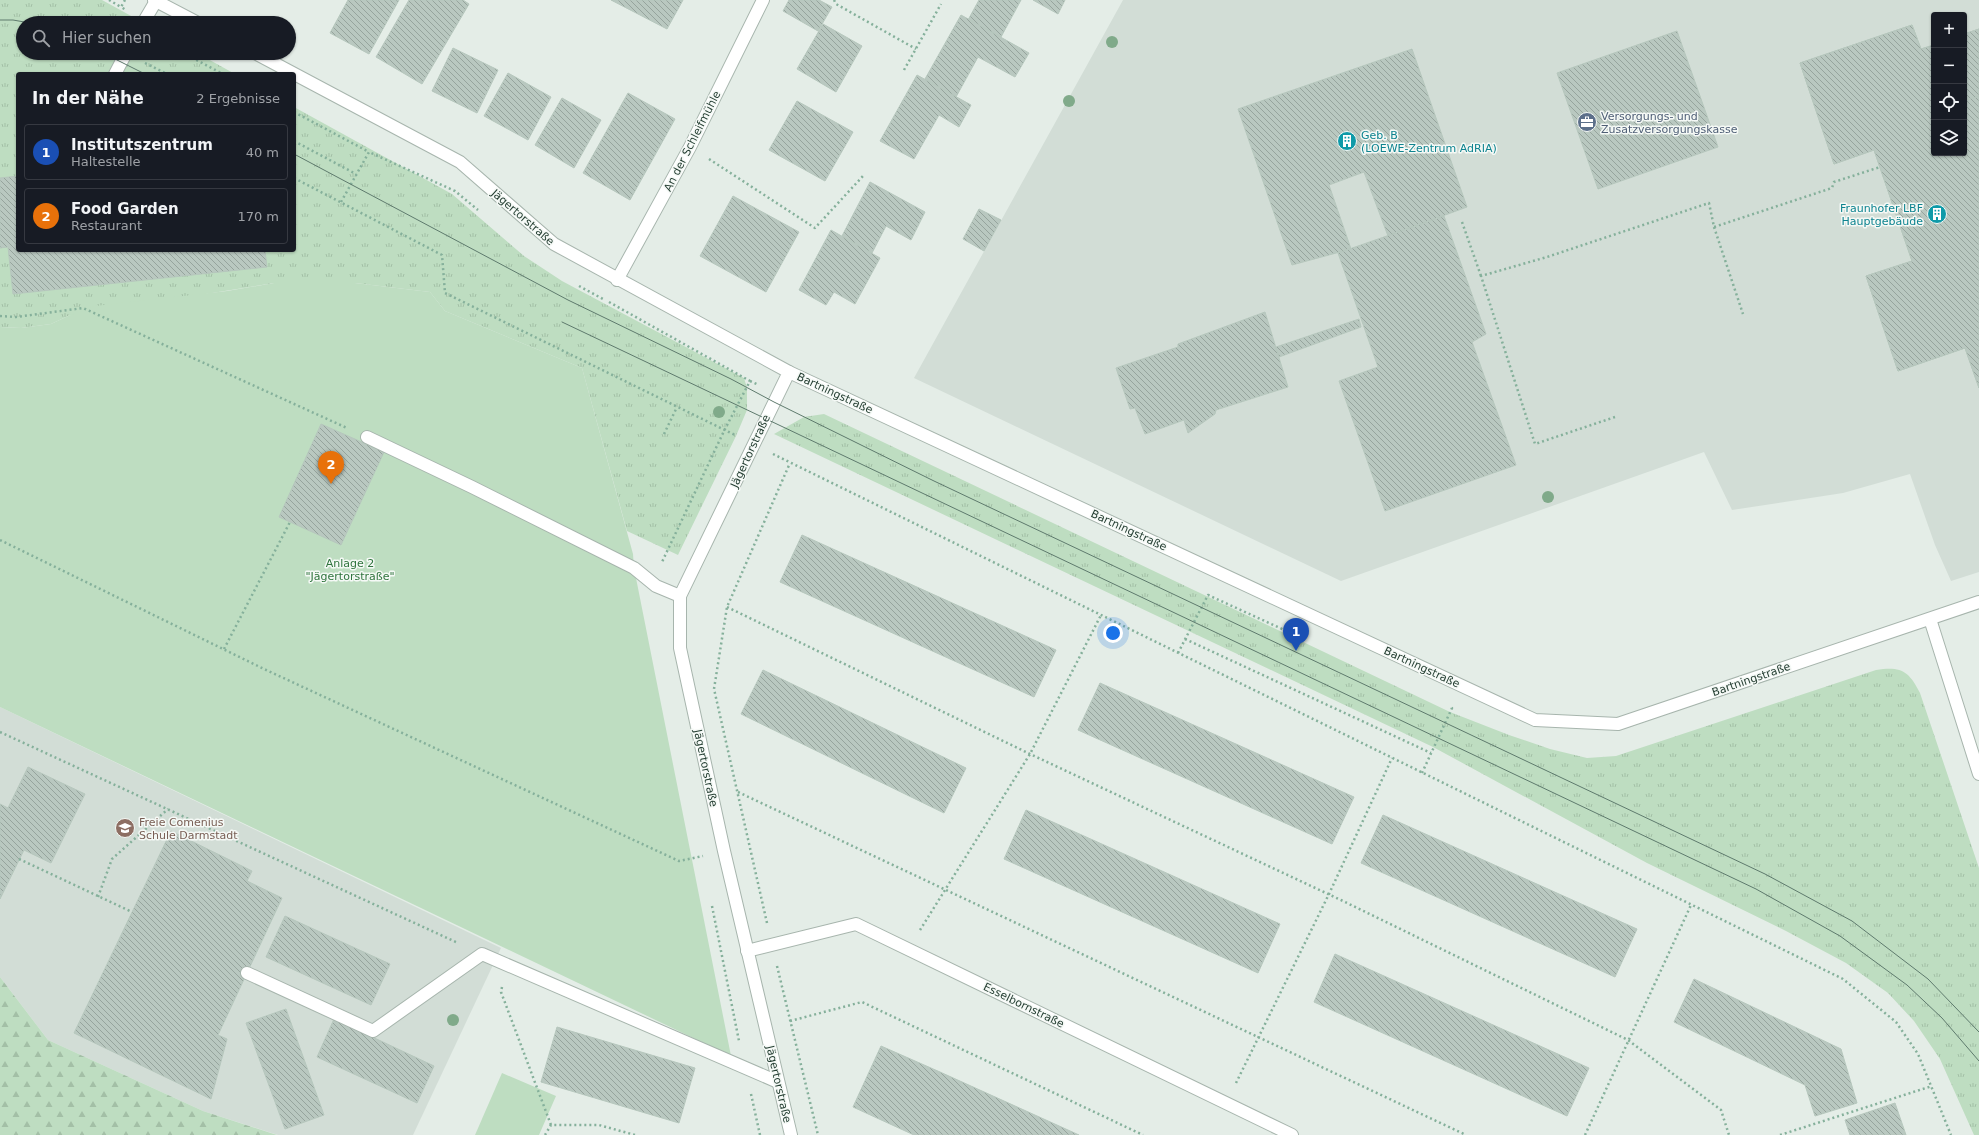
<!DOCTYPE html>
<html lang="de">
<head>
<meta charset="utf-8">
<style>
  body { margin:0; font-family:"DejaVu Sans",sans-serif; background:#242831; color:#f1f3f6 }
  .controls { position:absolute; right:12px; top:12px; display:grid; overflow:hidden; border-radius:4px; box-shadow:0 1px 3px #0004 }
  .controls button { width:36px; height:36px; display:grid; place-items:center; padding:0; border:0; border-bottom:1px solid #363941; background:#171b24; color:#f1f3f6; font:20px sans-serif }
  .you { position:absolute; left:1113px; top:633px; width:14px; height:14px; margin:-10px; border:3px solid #fff; border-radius:50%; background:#1a73e8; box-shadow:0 0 0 6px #1a73e833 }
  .badge { display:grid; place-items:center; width:26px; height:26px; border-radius:50%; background:#ee6b61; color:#fff; font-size:13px; font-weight:700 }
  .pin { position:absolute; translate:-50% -33px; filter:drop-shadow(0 1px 2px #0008) }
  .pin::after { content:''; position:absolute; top:21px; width:14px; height:12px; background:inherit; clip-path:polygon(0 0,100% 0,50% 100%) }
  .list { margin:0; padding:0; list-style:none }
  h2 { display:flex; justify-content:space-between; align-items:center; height:52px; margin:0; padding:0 16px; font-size:17px }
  h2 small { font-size:13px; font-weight:400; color:#9ea1a6 }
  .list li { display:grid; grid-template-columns:26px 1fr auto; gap:12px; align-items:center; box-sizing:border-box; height:56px; margin:0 8px 8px; padding:0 8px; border:1px solid #363941; border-radius:4px }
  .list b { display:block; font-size:15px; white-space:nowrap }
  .list p { margin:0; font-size:13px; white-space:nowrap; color:#9ea1a6 }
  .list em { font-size:13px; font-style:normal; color:#9ea1a6 }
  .icon { flex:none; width:22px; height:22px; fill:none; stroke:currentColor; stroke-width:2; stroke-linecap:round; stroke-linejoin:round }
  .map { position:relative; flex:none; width:1979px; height:1135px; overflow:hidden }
  .search { position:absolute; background:#171b24; box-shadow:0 1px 3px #0004; left:16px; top:16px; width:280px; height:44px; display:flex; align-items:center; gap:10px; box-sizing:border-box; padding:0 14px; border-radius:22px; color:#9ea1a6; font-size:15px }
  .panel { position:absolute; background:#171b24; box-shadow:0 1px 3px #0004; left:16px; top:72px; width:280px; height:180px; border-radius:4px }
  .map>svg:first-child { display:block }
</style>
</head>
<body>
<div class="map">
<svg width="1979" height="1135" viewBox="0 0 1979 1135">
  <defs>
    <pattern id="grass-tufts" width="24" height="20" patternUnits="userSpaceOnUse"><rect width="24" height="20" fill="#beddc1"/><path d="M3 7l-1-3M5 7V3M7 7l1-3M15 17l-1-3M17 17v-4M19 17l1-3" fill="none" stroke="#a3bfa6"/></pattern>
    <pattern id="forest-firs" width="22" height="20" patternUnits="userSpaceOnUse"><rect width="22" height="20" fill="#beddc1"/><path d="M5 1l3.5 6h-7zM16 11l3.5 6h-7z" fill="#a3bfa6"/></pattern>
    <pattern id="building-back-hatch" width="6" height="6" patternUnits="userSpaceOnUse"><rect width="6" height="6" fill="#b9c8c0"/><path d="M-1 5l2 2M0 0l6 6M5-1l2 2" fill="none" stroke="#96a49d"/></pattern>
  </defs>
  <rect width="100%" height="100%" fill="#e4ede7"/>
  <g fill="#d2ddd6" fill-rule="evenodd">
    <path d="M 1123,0 L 1979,0 L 1979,572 L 1951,581 L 1935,545 L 1910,474 L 1843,493 L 1732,510 L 1704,452 L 1341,581 L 914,378 ZM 1934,15 L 1964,15 L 1964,153 L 1934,153 Z"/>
    <path d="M 0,707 L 501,948 L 413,1135 L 278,1135 L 203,1111 L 48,1040 L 0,977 Z"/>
  </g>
  <g fill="url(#grass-tufts)">
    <path d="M 0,0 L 102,0 L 144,23 L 23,23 L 23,53 L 197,53 L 235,74 L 18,74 L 18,250 L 294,250 L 294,107 L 452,194 L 524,256 L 562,281 L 744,378 L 747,388 L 747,410 L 736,436 L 678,555 L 627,531 L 582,368 L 445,311 L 430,292 L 355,283 L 274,283 L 68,316 L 51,324 L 21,328 L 0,327 Z"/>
    <path d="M 824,414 L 1450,712 L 1509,735 L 1550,749 L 1587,758 L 1616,756 L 1876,670 C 1901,666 1909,671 1920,693 L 1979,868 L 1979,1135 L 1974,1135 L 1940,1059 L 1914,1021 L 1888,993 L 1846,963 L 1786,931 L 1647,863 L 1433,747 L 774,434 L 804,417 Z"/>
  </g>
  <path fill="url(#forest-firs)" d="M 0,977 L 48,1040 L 203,1111 L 277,1135 L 0,1135 Z"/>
  <g fill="#beddc1">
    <path d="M 274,283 L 355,283 L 430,292 L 445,311 L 582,368 L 633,554 L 634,568 L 731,1056 L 0,707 L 0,327 L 21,328 L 51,324 L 68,316 L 95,306 L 227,291 Z"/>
    <path d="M 502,1073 L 556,1096 L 539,1135 L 475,1135 Z"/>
  </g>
  <g fill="url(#building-back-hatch)" stroke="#b6c7bd">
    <path d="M 348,0 L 399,0 L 369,54 L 330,33 Z"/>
    <path d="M 409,0 L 463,0 L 469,4 L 422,84 L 376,57 Z"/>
    <path d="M 611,0 L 683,0 L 667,29 Z"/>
    <path d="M 789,0 L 819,0 L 832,7 L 818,31 L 783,11 Z"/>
    <path d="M 979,0 L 1021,0 L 1001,37 L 968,20 Z"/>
    <path d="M 1033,0 L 1065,0 L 1058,14 Z"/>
    <path d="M 961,15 L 1029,53 L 1015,77 L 978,57 L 956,97 L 925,79 Z"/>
    <path d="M 823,24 L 862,46 L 836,92 L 797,69 Z"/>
    <path d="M 1912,25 L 1921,49 L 1934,45 L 1934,153 L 1953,153 L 1958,170 L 1979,163 L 1979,388 L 1965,348 L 1898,371 L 1866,276 L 1912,261 L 1874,150 L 1834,164 L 1800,63 Z"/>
    <path d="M 1912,25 L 1921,49 L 1934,45 L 1934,153 L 1964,153 L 1964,34 L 1979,29 L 1979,388 L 1965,348 L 1898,371 L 1866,276 L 1912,261 L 1874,150 L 1834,164 L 1800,63 Z"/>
    <path d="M 1979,29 L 1979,96 L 1964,101 L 1964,34 Z"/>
    <path d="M 1677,31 L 1718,147 L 1598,189 L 1557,73 Z"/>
    <path d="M 453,48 L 498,70 L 477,113 L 432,91 Z"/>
    <path d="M 1412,49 L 1467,207 L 1388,236 L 1364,172 L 1329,185 L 1351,249 L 1292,265 L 1238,109 Z"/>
    <path d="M 508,73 L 551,97 L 528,140 L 484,116 Z"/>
    <path d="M 917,75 L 971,105 L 959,127 L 939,115 L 914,159 L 880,141 Z"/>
    <path d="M 628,93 L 675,119 L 630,200 L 583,173 Z"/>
    <path d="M 562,98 L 601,120 L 574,168 L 535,145 Z"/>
    <path d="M 797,101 L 853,132 L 825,181 L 769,150 Z"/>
    <path d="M 18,176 L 18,250 L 265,250 L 267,267 L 13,294 L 8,247 L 0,248 L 0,178 Z"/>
    <path d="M 870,182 L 925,212 L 911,240 L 886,226 L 872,253 L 842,236 Z"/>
    <path d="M 733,196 L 799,232 L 766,292 L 700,256 Z"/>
    <path d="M 979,209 L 1001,220 L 984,251 L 963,239 Z"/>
    <path d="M 1444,216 L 1486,334 L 1472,342 L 1516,465 L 1385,511 L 1339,381 L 1378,367 L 1338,253 Z"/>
    <path d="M 831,230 L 880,258 L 855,304 L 834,292 L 826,305 L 799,290 Z"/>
    <path d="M 1265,312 L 1288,387 L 1216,410 L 1215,414 L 1188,433 L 1184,420 L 1145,434 L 1135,408 L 1130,409 L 1116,368 L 1178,347 L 1178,344 Z"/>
    <path d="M 1359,319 L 1361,327 L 1279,357 L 1276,347 Z"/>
    <path d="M 321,424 L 384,452 L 341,545 L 279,517 Z"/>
    <path d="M 802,535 L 1056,650 L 1034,697 L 780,582 Z"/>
    <path d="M 763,670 L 966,768 L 944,813 L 741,714 Z"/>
    <path d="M 1100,683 L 1354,797 L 1332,844 L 1078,730 Z"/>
    <path d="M 28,767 L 85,794 L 51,863 L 24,850 L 0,899 L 0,804 L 8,808 Z"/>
    <path d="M 1026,810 L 1280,924 L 1258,973 L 1004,859 Z"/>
    <path d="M 1383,815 L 1637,929 L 1615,977 L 1361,863 Z"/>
    <path d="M 171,831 L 252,871 L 247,881 L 282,898 L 218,1035 L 227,1039 L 211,1099 L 74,1033 Z"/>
    <path d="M 285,916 L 390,964 L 371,1005 L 266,957 Z"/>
    <path d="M 1335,954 L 1589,1068 L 1567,1116 L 1314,1002 Z"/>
    <path d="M 1694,979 L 1841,1049 L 1857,1103 L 1815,1116 L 1805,1085 L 1674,1022 Z"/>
    <path d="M 286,1009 L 324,1115 L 285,1129 L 246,1023 Z"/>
    <path d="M 334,1019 L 434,1066 L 417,1103 L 317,1057 Z"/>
    <path d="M 557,1027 L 695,1068 L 679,1123 L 541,1082 Z"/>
    <path d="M 881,1046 L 940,1072 L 1079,1135 L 914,1135 L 853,1107 Z"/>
    <path d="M 1895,1103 L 1906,1135 L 1850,1135 L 1845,1120 Z"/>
  </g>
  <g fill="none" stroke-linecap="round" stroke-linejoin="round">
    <g stroke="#a7b5ad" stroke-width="14">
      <g id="service">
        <path d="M 143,23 L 156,1"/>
        <path d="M 115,74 L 126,53"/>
        <path d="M 367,437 L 472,487 L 634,568 L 656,586 L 680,596"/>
        <path d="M 247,973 L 373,1031 L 482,954 L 778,1082"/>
      </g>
    </g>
    <g stroke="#a7b5ad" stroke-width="14">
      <g id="minor">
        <path d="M 617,280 L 690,147 L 763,0"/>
        <path d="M 789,372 L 1535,720 L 1618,724 L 1979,602"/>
        <path d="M 1930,619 L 1979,774"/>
        <path d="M 747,951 L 856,924 L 1292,1135"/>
      </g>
    </g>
    <g stroke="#a7b5ad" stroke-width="14">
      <g id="tertiary">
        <path d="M 154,0 L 198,23"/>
        <path d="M 255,53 L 460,162 L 554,244 L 789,372 L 680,596 L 680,648 L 724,851 L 791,1135"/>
      </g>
    </g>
    <g stroke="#85b09b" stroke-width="2.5" stroke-dasharray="2 3" stroke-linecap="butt">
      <path d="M 109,0 L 121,7"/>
      <path d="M 125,0 L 121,7 L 126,10"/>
      <path d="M 834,0 L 836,4 L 916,49"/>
      <path d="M 183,53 L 223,74"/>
      <path d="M 145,63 L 167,74"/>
      <path d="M 904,70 L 941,4"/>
      <path d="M 294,112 L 369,152"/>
      <path d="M 294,141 L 356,174"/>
      <path d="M 709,159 L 815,228 L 863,176"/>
      <path d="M 294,178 L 442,255 L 445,293 L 735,435"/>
      <path d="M 341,202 L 369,152 L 455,191 L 478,210"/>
      <path d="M 1462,222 L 1481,276"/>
      <path d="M 1714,227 L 1743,314"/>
      <path d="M 579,286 L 603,299"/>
      <path d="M 609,302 L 750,381 L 724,431 L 662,562"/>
      <path d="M 0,316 L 16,317 L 83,308 L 347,428"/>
      <path d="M 750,381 L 759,385"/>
      <path d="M 1615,417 L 1535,444 L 1481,276 L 1547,257 L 1709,203 L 1714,227 L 1832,188 L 1834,182 L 1880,167"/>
      <path d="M 664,434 L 677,407"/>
      <path d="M 773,454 L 1843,979 L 1896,1022 L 1918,1054 L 1951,1135"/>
      <path d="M 0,540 L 264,669 L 679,861 L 703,856"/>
      <path d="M 727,607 L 1030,754 L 1343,901 L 1628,1040 L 1721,1110 L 1729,1135"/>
      <path d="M 1185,639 L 1431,753"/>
      <path d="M 224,649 L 290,522"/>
      <path d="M 1178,653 L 1208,595 L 1304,639"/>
      <path d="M 0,732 L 458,943"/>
      <path d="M 1422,773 L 1452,708 L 1450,707"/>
      <path d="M 738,792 L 1466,1135"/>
      <path d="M 19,859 L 132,912"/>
      <path d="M 98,897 L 112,859 L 168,809"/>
      <path d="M 712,906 L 739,1041"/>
      <path d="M 767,923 L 714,689 L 727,607 L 790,463"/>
      <path d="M 920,930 L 1030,754 L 1101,615"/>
      <path d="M 777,966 L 818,1135"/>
      <path d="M 502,987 L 501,992 L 551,1125"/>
      <path d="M 790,1021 L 862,1002 L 1143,1135"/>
      <path d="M 1236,1083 L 1329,894 L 1392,758"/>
      <path d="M 751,1094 L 760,1135"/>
      <path d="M 545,1135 L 551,1125 L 599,1125 L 635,1135"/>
      <path d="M 1585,1135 L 1691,905"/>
      <path d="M 1780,1135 L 1932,1086"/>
    </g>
    <use href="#service" stroke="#fff" stroke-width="12"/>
    <use href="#minor" stroke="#fff" stroke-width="12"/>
    <use href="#tertiary" stroke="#fff" stroke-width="12"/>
    <g stroke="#5e7a6d" stroke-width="1">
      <path d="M 0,20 L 13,20 L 30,23"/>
      <path d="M 103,53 L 145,74"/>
      <path d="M 294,154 L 568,300 L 731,379 L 774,402 L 934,481 L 1765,874 L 1852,921 L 1928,979 L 1979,1032"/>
      <path d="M 562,322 L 1756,889 L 1840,936 L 1907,985 L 1942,1018 L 1979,1061"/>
    </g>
  </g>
  <g fill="#80aa8a">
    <circle cx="1112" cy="42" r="6"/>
    <circle cx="1069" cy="101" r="6"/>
    <circle cx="719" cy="412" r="6"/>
    <circle cx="1548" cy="497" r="6"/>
    <circle cx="453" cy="1020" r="6"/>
  </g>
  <defs>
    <g id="office-disc" transform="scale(1)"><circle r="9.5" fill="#5c6f8a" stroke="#f5f9f6"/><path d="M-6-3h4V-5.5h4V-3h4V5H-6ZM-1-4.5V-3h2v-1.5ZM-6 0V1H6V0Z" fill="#fff"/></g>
    <g id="building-disc" transform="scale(1)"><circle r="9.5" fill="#0f9aa8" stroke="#f5f9f6"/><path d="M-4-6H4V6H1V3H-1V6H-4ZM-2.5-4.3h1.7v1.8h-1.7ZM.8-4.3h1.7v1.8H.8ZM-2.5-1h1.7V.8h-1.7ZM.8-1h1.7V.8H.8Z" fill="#fff"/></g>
    <g id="school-disc" transform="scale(1)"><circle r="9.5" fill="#8d6e63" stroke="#f5f9f6"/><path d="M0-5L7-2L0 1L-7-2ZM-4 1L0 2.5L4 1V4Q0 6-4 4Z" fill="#fff"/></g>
  </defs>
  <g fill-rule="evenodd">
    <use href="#office-disc" x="1587" y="122"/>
    <use href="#building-disc" x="1347" y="141"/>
    <use href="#building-disc" x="1937" y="214"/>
    <use href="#school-disc" x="125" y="828"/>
  </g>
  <g text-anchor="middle" stroke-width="3" stroke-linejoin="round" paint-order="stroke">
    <g font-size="11" fill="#4e5e75" stroke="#f5f9f6" text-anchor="start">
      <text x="1601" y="120">Versorgungs- und<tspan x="1601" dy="13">Zusatzversorgungskasse</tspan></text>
    </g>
    <g font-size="11" fill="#0d838f" stroke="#f5f9f6" text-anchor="start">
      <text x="1361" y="139">Geb. B<tspan x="1361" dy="13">(LOEWE-Zentrum AdRIA)</tspan></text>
      <text x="1923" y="212" text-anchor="end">Fraunhofer LBF<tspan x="1923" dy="13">Hauptgebäude</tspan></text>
    </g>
    <g font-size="11" fill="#243e32" stroke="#f5f9f6">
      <text transform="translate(692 141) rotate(-63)" y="4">An der Schleifmühle</text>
      <text transform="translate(523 217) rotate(41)" y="4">Jägertorstraße</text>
      <text transform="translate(835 393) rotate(25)" y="4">Bartningstraße</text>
      <text transform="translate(750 451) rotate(-65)" y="4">Jägertorstraße</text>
      <text transform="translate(1129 530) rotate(25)" y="4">Bartningstraße</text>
      <text transform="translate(1422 667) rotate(25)" y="4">Bartningstraße</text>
      <text transform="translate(1751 679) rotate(-19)" y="4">Bartningstraße</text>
      <text transform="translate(706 768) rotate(78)" y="4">Jägertorstraße</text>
      <text transform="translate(1024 1005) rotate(26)" y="4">Esselbornstraße</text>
      <text transform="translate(779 1084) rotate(77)" y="4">Jägertorstraße</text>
    </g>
    <g font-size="11" fill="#2f743d" stroke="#f5f9f6">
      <text x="350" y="567">Anlage 2<tspan x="350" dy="13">"Jägertorstraße"</tspan></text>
    </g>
    <g font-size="11" fill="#785e54" stroke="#f5f9f6" text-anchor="start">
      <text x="139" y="826">Freie Comenius<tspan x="139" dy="13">Schule Darmstadt</tspan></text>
    </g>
  </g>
</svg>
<div class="controls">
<button>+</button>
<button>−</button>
<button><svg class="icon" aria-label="locate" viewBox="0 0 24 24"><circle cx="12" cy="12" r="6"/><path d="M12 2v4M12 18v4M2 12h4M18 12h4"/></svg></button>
<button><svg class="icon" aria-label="layers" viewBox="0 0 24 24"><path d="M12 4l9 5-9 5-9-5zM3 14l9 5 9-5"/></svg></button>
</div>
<div class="you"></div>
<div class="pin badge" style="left:1296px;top:651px;background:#1a4fb4">1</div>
<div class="pin badge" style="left:331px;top:484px;background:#e8710a">2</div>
<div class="search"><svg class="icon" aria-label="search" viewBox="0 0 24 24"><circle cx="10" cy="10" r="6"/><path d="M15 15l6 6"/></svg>Hier suchen</div>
<section class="panel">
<h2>In der Nähe<small>2 Ergebnisse</small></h2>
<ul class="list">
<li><span class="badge" style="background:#1a4fb4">1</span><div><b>Institutszentrum</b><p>Haltestelle</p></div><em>40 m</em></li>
<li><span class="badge" style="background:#e8710a">2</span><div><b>Food Garden</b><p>Restaurant</p></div><em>170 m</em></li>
</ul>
</section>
</div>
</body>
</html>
